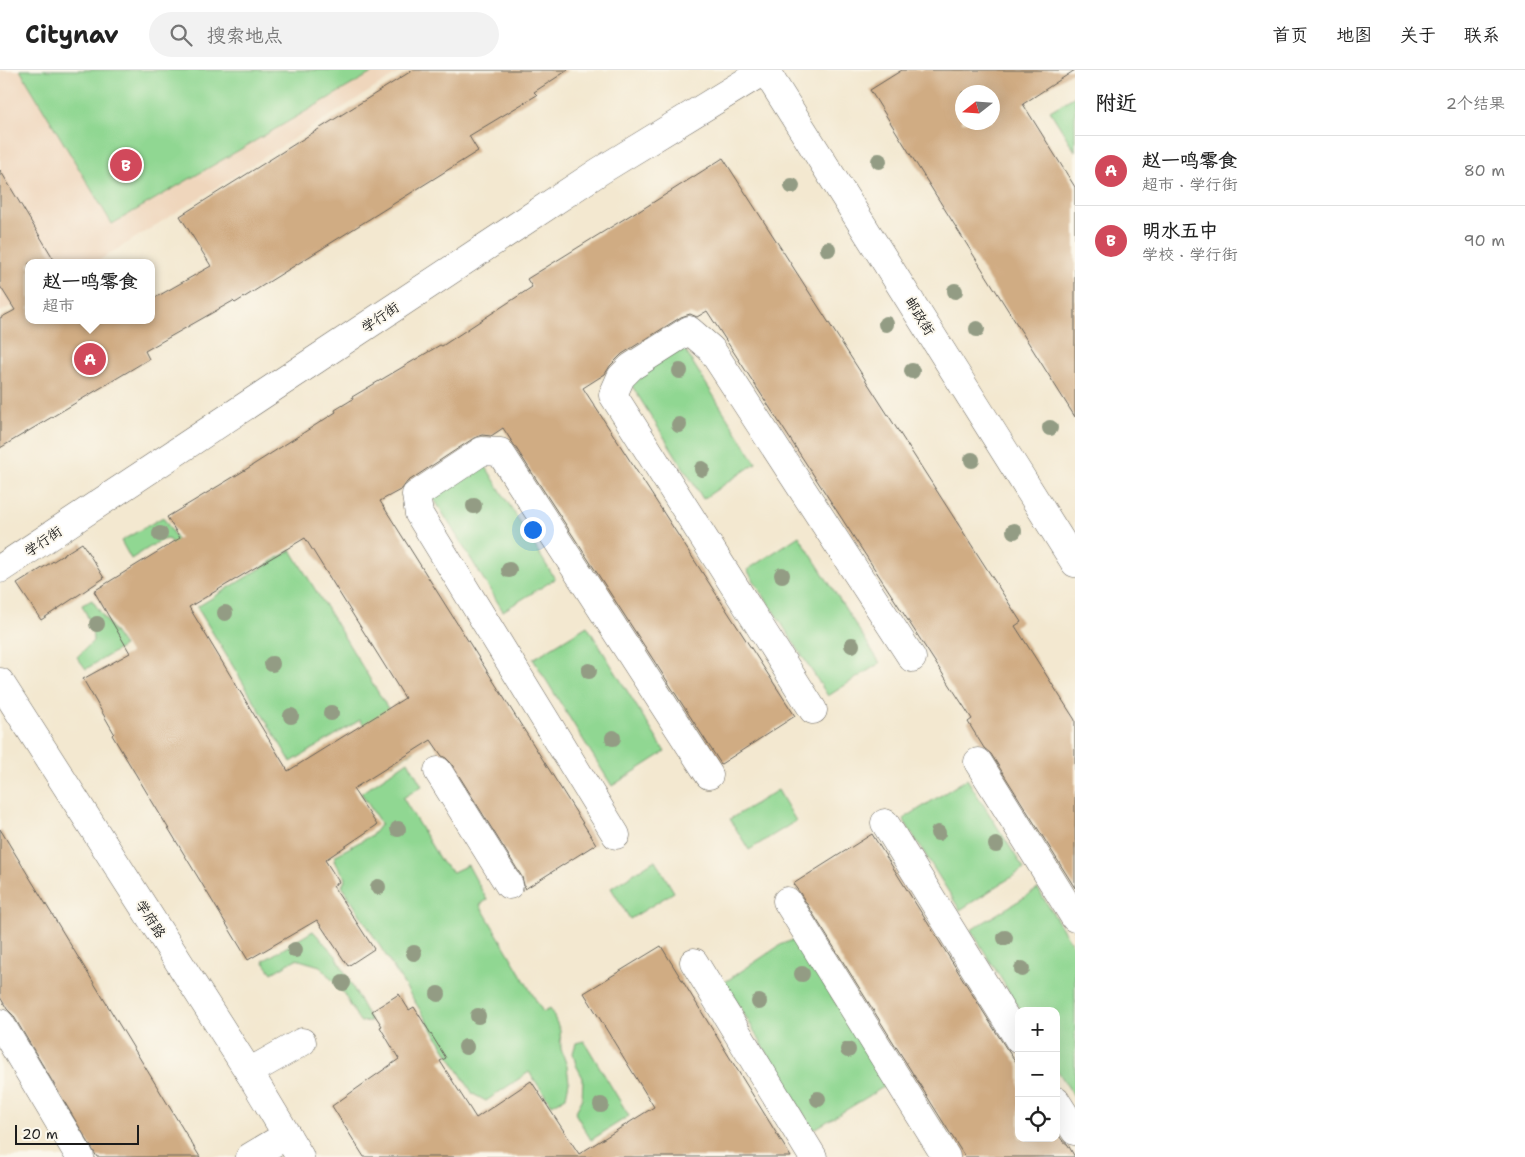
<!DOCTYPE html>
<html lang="zh">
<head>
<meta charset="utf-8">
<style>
  body { margin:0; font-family:"Shantell Sans","LXGW WenKai TC",sans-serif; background:#f2f2f2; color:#222 }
  .controls { position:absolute; right:15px; bottom:15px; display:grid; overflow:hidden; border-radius:10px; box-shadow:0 5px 20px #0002 }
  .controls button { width:45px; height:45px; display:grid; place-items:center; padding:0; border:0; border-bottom:1px solid #e0e0e0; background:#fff; color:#222; font:25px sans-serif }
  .compass { position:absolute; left:955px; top:15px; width:45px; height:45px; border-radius:50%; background:#fff; box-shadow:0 5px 20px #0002; rotate:253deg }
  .scale { position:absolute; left:15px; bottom:12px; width:124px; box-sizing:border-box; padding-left:5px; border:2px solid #1c1c1c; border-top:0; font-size:14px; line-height:18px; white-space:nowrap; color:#1c1c1c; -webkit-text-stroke:4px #fbf7ec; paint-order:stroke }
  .you { position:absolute; left:532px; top:459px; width:18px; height:18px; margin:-12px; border:4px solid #fff; border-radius:50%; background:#1a73e8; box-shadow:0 0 0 8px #1a73e833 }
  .badge { display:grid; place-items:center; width:32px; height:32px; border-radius:50%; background:#d1495b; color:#fff; font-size:16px; font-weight:700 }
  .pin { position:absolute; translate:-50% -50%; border:2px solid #fff; box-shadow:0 1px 5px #0006 }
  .popup { position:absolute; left:25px; top:189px; width:130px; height:65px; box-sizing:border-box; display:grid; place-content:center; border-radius:10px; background:#fff; filter:drop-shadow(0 1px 4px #0005); font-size:16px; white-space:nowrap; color:#767676 }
  .popup b { font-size:19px; color:#222 }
  .popup::after { content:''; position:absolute; left:50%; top:100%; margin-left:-10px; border:10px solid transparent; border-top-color:#fff }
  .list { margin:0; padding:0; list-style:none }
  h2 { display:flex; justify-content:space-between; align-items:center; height:65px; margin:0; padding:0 20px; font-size:21px }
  h2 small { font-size:16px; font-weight:400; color:#767676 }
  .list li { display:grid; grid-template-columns:32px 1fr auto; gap:15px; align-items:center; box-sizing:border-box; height:70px; padding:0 20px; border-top:1px solid #e0e0e0 }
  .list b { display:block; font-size:19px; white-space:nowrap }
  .list p { margin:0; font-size:16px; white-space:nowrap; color:#767676 }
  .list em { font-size:16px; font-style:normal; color:#767676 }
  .icon { flex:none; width:28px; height:28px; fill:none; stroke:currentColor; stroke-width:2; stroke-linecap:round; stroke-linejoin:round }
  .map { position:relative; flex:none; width:1075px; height:1087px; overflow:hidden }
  header { display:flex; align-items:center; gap:30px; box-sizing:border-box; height:70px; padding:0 25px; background:#fff; border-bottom:1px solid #e0e0e0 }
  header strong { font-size:24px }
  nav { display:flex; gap:28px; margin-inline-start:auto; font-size:18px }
  .search { width:350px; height:45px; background:#f2f2f2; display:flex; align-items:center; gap:12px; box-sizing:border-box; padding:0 18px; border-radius:28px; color:#767676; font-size:19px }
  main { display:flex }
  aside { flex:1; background:#fff }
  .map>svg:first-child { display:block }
</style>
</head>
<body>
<header>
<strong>Citynav</strong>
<div class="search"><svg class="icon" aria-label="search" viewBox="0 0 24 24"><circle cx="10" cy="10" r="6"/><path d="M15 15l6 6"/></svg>搜索地点</div>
<nav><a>首页</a><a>地图</a><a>关于</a><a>联系</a></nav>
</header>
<main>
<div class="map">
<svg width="1075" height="1087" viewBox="0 0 1075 1087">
  <rect width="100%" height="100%" fill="#fbf7ec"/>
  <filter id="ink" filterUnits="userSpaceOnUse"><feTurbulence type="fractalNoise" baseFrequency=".02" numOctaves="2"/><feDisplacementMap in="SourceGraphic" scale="10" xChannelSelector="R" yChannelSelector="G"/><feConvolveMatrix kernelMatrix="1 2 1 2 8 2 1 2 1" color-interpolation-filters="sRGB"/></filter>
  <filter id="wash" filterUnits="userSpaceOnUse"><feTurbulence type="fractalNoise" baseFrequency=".0096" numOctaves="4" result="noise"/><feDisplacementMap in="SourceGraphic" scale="20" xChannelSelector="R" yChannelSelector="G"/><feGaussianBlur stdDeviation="1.12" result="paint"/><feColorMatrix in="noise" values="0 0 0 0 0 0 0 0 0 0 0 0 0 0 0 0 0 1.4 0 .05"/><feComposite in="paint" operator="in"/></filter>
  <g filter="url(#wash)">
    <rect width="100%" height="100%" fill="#f3e8d0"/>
    <path fill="#efd6bc" d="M 0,0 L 403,0 L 100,190 L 86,190 L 82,193 L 29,193 L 29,226 L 0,242 Z"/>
    <g fill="#90d792" stroke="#567a57">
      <path d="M 20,0 L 377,0 L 112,154 Z"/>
      <path d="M 1075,26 L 1075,81 L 1050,41 Z"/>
      <path d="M 681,274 L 756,393 L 703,429 L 627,308 Z"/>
      <path d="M 483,392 L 555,509 L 503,541 L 431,424 Z"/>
      <path d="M 163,447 L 208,521 L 202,524 L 169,469 L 161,470 L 131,489 L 121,471 Z"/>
      <path d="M 799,466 L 880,593 L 828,626 L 747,500 Z"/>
      <path d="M 291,480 L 414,681 L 391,695 L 360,650 L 291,692 L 197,537 Z"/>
      <path d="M 92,530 L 124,576 L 86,599 L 77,587 L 93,571 L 92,556 L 82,535 Z"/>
      <path d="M 587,556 L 665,682 L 612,716 L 533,589 Z"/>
      <path d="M 408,691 L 422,716 L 403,728 L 442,793 L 453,802 L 468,795 L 487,830 L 480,835 L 543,942 L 550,938 L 560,960 L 561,979 L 567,996 L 569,1012 L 566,1027 L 552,1035 L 529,1002 L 486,1031 L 473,1024 L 342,816 L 346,808 L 334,791 L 336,785 L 372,765 L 381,754 L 361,723 Z"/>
      <path d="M 967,709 L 1024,799 L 960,840 L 903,749 Z"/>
      <path d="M 778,720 L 796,751 L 749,780 L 730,749 Z"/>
      <path d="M 655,790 L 674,822 L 630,849 L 611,818 Z"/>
      <path d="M 1038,819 L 1075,879 L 1075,1028 L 1056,998 L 1056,941 L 1021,941 L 971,860 Z"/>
      <path d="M 313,861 L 336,886 L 371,951 L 360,952 L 344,924 L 320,896 L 296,889 L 272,903 L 263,891 Z"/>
      <path d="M 796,869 L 887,1015 L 813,1060 L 725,912 L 782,874 Z"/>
      <path d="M 584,971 L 629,1046 L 591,1070 L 575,1043 L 582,1030 L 583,1008 L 576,995 L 573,983 L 576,973 Z"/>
    </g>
    <g id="blocks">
      <g fill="#d0ac83" fill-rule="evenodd">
        <path d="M 413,0 L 568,0 L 534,22 L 537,25 L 469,66 L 478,81 L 235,233 L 233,231 L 145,281 L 149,289 L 0,378 L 0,248 L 15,240 L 0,216 L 0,100 L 56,193 L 29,193 L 29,250 L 151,250 L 151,230 L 211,196 L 180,146 Z"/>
        <path d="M 902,0 L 1075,0 L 1023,34 L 1075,117 L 1075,347 L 870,20 ZM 962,22 L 992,22 L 992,52 L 962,52 Z"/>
        <path d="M 723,88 L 1021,552 L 1015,556 L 1075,650 L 1075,818 L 991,684 L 984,678 L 968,652 L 972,649 L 707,241 L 697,247 L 690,244 L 681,247 L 622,284 L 610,296 L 605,304 L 583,318 L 795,646 L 721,694 L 503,358 L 491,366 L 482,365 L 474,368 L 407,412 L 402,419 L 380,431 L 596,774 L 525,819 L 522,807 L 451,693 L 446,688 L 442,686 L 431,670 L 353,719 L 377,755 L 325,790 L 339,812 L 333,816 L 374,879 L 348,896 L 317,850 L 248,890 L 112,665 L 114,663 L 83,609 L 130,583 L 94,521 L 180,468 L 167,447 L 245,400 L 336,342 L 335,340 L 353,329 L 352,327 L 440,275 L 442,276 L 532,217 L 527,209 L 637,141 L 638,142 ZM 305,468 L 405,628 L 288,701 L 189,537 Z"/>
        <path d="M 82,473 L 104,508 L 41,550 L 17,514 Z"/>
        <path d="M 0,759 L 200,1087 L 97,1087 L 13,945 L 7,939 L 0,927 Z"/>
        <path d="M 872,764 L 1006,978 L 1019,996 L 1019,1068 L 1056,1068 L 1056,1061 L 1062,1070 L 1068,1075 L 1075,1087 L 965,1087 L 800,823 L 793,814 Z"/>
        <path d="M 661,876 L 791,1087 L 364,1087 L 332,1036 L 399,989 L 380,957 L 382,956 L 372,941 L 399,924 L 409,940 L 414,937 L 446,988 L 440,991 L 476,1048 L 531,1011 L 579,1084 L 654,1037 L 584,923 Z"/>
      </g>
    </g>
  </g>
  <g filter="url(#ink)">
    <use href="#blocks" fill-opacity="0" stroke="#67635b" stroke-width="1"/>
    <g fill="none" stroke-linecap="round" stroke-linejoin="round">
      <g stroke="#67635b" stroke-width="29">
        <g id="minor">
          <path d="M 765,0 L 1075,493"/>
          <path d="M 0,499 L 600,101 L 765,0"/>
          <path d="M 0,612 L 249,1002 L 300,1087"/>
          <path d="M 813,640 L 613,325 L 621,307 L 631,297 L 689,260 L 711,279 L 912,588"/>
          <path d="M 978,692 L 1075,848"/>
          <path d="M 438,701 L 509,815"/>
          <path d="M 885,753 L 1019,970"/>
          <path d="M 616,765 L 419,444 L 416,425 L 482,381 L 500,382 L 709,705"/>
          <path d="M 787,831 L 946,1087"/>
          <path d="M 694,892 L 813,1087"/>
          <path d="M 0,953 L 80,1087"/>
          <path d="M 249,1002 L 302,972"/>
          <path d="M 1056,1031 L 1075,1061"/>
          <path d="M 250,1087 L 287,1065"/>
        </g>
      </g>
      <use href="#minor" stroke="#fff" stroke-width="28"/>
    </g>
    <g fill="#939c84">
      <circle cx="879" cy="91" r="8"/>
      <circle cx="792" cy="116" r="8"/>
      <circle cx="828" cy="179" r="8"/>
      <circle cx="955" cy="221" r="8"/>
      <circle cx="886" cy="254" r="8"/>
      <circle cx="977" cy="259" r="8"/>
      <circle cx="680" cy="301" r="8"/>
      <circle cx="912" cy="301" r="8"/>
      <circle cx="679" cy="355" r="8"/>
      <circle cx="1050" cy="358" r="8"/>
      <circle cx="972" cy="390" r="8"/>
      <circle cx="702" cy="399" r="8"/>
      <circle cx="474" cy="436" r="8"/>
      <circle cx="1014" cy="461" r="8"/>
      <circle cx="160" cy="464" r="8"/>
      <circle cx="509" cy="500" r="8"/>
      <circle cx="782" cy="505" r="8"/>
      <circle cx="225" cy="543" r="8"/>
      <circle cx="97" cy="554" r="8"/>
      <circle cx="852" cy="575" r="8"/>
      <circle cx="272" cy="594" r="8"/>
      <circle cx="589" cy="601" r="8"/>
      <circle cx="331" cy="643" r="8"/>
      <circle cx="291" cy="646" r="8"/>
      <circle cx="613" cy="668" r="8"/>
      <circle cx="398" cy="759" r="8"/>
      <circle cx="938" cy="763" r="8"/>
      <circle cx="996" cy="775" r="8"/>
      <circle cx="378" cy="817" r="8"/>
      <circle cx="1005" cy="868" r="8"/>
      <circle cx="295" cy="880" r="8"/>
      <circle cx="414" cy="883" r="8"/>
      <circle cx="1022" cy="899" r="8"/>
      <circle cx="802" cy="904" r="8"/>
      <circle cx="343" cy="913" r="8"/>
      <circle cx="438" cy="924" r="8"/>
      <circle cx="759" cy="932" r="8"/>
      <circle cx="478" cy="946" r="8"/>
      <circle cx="466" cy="977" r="8"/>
      <circle cx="848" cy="980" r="8"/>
      <circle cx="818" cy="1029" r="8"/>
      <circle cx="601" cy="1035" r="8"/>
    </g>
  </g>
  <g text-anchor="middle" stroke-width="4" stroke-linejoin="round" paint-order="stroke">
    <g font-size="14" fill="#1c1c1c" stroke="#fbf7ec">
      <text transform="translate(920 246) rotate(58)" y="5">邮政街</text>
      <text transform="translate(380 247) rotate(-34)" y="5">学行街</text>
      <text transform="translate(43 471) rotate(-34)" y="5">学行街</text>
      <text transform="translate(151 849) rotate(57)" y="5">学府路</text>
    </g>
  </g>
</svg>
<div class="controls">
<button>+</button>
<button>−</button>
<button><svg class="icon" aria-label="locate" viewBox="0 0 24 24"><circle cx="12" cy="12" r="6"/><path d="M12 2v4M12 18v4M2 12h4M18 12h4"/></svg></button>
</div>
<svg class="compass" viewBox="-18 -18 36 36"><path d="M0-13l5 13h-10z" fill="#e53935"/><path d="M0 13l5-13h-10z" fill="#767676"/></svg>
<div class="scale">20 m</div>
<div class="you"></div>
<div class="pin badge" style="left:90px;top:289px">A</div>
<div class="popup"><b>赵一鸣零食</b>超市</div>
<div class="pin badge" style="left:126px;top:95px">B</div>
</div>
<aside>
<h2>附近<small>2个结果</small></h2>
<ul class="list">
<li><span class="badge">A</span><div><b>赵一鸣零食</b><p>超市 · 学行街</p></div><em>80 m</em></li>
<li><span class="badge">B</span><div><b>明水五中</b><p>学校 · 学行街</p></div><em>90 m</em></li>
</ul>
</aside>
</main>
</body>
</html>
